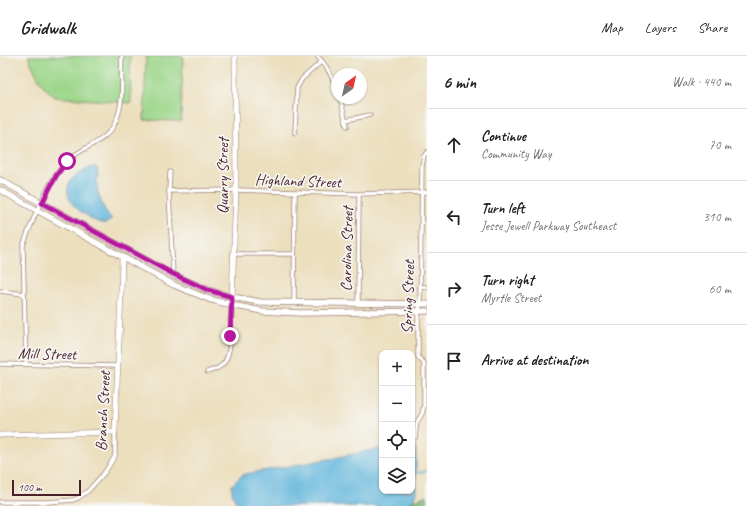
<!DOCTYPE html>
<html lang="en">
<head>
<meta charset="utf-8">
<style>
  body { margin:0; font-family:Caveat,sans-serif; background:#f2f2f2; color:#202124 }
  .controls { position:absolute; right:12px; bottom:12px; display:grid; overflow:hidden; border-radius:8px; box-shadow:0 1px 3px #0004 }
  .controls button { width:36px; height:36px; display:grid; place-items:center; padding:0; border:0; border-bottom:1px solid #e0e0e0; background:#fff; color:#202124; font:20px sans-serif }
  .compass { position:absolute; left:331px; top:12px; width:36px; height:36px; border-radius:50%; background:#fff; box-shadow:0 1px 3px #0004; rotate:34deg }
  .scale { position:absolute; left:12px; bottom:10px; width:69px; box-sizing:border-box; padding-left:4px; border:2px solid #4a1f2b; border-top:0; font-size:11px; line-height:14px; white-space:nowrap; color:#4a1f2b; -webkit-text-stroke:3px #f6f6f2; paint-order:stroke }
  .stop { position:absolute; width:12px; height:12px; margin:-9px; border:3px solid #b5179e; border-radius:50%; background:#fff }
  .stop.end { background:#b5179e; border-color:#fff; box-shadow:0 1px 4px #0008 }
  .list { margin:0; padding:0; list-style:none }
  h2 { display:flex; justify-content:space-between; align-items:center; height:52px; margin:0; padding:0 16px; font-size:17px }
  h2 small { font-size:13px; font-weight:400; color:#757577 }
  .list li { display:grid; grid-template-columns:26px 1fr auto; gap:12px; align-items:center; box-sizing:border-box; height:72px; padding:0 16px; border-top:1px solid #e0e0e0 }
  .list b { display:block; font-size:15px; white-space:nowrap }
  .list p { margin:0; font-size:13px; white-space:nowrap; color:#757577 }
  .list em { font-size:13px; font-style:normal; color:#757577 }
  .icon { flex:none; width:22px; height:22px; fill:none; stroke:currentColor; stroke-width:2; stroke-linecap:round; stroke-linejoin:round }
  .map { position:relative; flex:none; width:427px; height:450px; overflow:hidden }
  header { display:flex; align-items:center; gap:24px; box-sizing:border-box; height:56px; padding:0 20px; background:#fff; border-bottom:1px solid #e0e0e0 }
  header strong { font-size:19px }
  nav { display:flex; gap:22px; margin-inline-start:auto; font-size:14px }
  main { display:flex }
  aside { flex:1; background:#fff }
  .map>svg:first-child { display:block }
</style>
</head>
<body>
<header>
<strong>Gridwalk</strong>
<nav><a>Map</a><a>Layers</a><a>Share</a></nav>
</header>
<main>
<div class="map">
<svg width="427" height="450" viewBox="0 0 427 450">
  <rect width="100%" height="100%" fill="#f6f6f2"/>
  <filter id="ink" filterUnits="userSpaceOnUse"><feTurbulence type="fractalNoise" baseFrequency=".025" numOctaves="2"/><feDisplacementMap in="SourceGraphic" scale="8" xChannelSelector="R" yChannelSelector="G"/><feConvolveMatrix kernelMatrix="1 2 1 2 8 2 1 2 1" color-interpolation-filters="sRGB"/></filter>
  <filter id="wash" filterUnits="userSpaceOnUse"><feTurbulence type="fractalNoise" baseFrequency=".012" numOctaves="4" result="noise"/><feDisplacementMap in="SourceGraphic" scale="16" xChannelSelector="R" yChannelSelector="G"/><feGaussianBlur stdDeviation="0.9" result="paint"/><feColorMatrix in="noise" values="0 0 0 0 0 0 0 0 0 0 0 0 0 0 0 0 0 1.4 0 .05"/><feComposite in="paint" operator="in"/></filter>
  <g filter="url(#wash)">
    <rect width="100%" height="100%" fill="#ecdfbe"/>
    <g fill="#9bd689" stroke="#727a5a">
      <path d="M 28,0 L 131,0 L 130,8 L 131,47 L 55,41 C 40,30 35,16 28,0 Z"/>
      <path d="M 146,0 L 183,0 L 181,65 L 144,64 Z"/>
    </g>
    <path fill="#7cb775" stroke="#636b50" d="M 427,439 L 427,450 L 400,450 Z"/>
    <g fill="#60b5dc" stroke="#556a84">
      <path d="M 92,111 L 96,111 C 99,117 98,119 97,126 C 97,138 103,154 111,162 L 111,164 C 109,166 106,168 103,167 C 96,167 89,161 83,157 C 71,150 61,135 73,122 C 78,117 86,114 92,111 Z"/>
      <path d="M 412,388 L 416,392 L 416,438 L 412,446 L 406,450 L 238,450 L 232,437 L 232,429 L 240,421 L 245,418 L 334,402 L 382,392 L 382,435 L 412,435 Z"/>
    </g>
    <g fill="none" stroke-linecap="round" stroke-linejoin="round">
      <path stroke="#60b5dc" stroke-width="1.5" d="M 416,417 L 427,415"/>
    </g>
  </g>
  <g filter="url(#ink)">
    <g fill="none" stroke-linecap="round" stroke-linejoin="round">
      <g stroke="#9b7f74" stroke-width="5">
        <g id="street">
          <path d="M 317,0 C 327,9 332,21 337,34"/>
          <path d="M 340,42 L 347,70"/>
          <path d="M 346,64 L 370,59"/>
          <path d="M 295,77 L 297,32 L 302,23 L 322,5"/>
          <path d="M 170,116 L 169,135 L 173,219"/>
          <path d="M 169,135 L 236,134 L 359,138 L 427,136"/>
          <path d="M 233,198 L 294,198"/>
          <path d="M 420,231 L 427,231"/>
          <path d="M 0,235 L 24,238"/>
          <path d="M 294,247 L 295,137"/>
          <path d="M 358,248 L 359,138"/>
          <path d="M 0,308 L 117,310"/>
          <path d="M 26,308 L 23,190 C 32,165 48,125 66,106 C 79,92 105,87 114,69 C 126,45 120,25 122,0"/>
          <path d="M 207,316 C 213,314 219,313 223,308 C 234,298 230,257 232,241"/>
          <path d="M 415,382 L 417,366 L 422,358 L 424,350 L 424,307 L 418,301 L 418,261 L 420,247 L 422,110 L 424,100 L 427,96"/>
          <path d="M 0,446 L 48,446 L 73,444 L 78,442 L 88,435 L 105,416 L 115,400 L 115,376"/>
        </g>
      </g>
      <g stroke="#9b7f74" stroke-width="6">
        <g id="secondary">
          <path d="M 232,241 L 236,134 L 235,0"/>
          <path d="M 0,379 L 115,376 C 117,318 121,259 122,200"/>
        </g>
      </g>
      <g stroke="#9b7f74" stroke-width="7">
        <g id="primary">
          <path d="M 0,124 L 173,219 L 208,234 L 232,241 L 260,246 L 427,248"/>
          <path d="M 0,134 L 174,229 L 209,243 L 231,249 L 262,255 L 301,257 L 427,255"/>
        </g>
      </g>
      <use href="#street" stroke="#fff" stroke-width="3.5"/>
      <use href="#secondary" stroke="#fff" stroke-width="5"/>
      <use href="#primary" stroke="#fff" stroke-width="5.5"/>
    </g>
  </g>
  <g fill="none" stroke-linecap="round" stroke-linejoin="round" filter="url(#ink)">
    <path stroke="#b5179e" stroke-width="5" d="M 67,105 L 56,120 L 42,147 L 173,218 L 208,234 L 232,241 L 230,280"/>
  </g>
  <g text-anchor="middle" stroke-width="3.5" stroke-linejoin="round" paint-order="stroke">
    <g font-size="16" fill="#4a1f2b" stroke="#f6f6f2">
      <text transform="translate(222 120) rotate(-90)" y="6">Quarry Street</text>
      <text transform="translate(298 124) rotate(2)" y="6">Highland Street</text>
      <text transform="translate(346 193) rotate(-89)" y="6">Carolina Street</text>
      <text transform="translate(407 241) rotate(-88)" y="6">Spring Street</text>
      <text transform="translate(47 297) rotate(1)" y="6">Mill Street</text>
      <text transform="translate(102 355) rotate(-87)" y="6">Branch Street</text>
    </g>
  </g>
</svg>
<div class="controls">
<button>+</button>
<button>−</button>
<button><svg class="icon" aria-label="locate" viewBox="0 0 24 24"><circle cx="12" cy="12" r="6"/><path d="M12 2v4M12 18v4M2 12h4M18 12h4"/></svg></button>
<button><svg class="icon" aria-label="layers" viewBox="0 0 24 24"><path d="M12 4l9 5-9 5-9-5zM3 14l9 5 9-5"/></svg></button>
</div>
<svg class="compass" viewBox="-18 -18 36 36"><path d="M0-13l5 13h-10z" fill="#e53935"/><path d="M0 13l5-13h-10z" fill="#757577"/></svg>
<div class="scale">100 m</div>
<div class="stop" style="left:67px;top:105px"></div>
<div class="stop end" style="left:230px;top:280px"></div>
</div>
<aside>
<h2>6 min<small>Walk · 440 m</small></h2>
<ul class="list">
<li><svg class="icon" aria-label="ahead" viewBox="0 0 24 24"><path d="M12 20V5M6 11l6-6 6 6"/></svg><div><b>Continue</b><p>Community Way</p></div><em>70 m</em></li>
<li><svg class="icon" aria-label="left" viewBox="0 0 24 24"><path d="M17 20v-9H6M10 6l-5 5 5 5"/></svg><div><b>Turn left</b><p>Jesse Jewell Parkway Southeast</p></div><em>310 m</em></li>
<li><svg class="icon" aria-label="right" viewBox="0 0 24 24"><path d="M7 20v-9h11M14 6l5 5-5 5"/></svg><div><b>Turn right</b><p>Myrtle Street</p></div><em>60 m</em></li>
<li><svg class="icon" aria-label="arrive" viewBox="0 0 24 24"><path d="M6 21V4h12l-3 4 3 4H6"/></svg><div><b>Arrive at destination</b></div></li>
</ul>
</aside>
</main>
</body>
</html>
